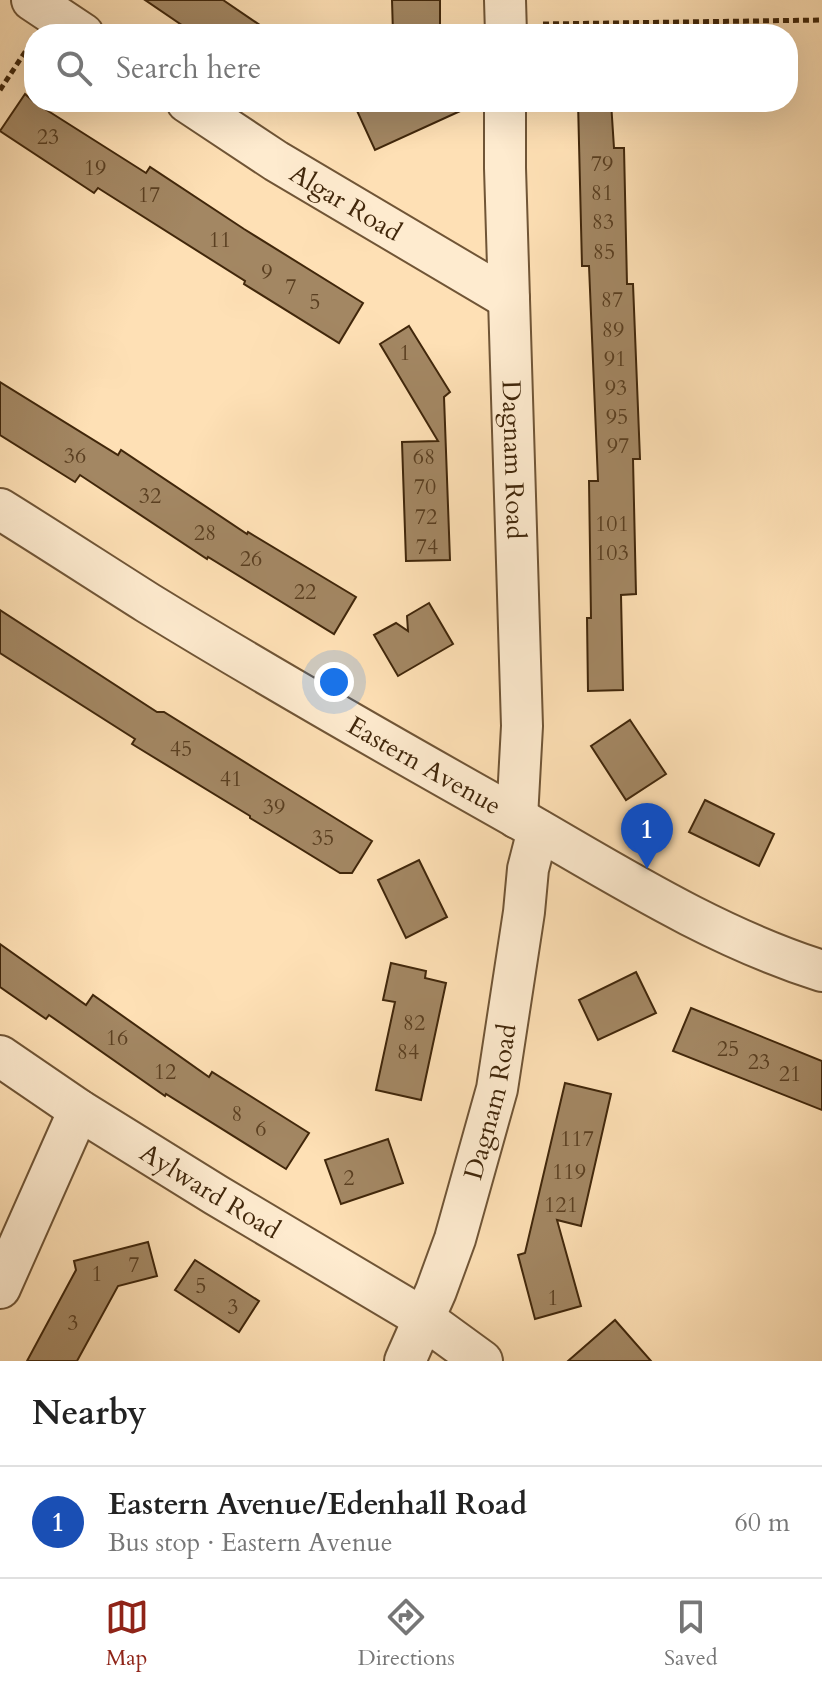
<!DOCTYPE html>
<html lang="en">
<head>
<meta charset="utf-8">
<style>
  body { margin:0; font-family:Cardo,serif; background:#f6f6f6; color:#222 }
  .you { position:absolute; left:334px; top:682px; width:28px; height:28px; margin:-20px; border:6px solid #fff; border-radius:50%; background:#1a73e8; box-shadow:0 0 0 12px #1a73e833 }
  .badge { display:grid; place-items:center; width:52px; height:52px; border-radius:50%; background:#8f2418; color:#fff; font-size:26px; font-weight:700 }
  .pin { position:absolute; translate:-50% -66px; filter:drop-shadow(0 2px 4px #0008) }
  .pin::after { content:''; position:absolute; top:42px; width:28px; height:24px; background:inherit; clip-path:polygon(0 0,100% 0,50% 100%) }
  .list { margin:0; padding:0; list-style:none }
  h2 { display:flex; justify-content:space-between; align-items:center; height:104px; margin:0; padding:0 32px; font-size:34px }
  h2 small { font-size:26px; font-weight:400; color:#767676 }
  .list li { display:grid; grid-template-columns:52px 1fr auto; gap:24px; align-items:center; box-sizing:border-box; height:112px; padding:0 32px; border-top:2px solid #e0e0e0 }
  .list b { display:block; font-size:30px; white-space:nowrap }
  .list p { margin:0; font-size:26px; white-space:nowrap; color:#767676 }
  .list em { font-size:26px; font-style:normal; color:#767676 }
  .icon { flex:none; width:44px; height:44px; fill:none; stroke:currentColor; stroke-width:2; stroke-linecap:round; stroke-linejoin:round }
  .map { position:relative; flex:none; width:822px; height:1361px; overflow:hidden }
  .search { position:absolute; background:#fff; box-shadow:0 8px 32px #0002; left:24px; right:24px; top:24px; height:88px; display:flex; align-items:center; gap:20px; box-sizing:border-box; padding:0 28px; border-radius:32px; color:#767676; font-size:30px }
  .sheet { height:216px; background:#fff }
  nav { display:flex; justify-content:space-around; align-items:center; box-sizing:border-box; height:112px; border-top:2px solid #e0e0e0; background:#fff; font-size:22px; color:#767676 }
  nav a { display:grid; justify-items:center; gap:4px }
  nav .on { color:#8f2418 }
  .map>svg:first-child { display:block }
</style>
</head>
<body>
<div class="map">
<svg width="822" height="1361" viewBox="0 0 822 1361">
  <rect width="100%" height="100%" fill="#fee0b5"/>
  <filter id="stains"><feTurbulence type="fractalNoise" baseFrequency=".0025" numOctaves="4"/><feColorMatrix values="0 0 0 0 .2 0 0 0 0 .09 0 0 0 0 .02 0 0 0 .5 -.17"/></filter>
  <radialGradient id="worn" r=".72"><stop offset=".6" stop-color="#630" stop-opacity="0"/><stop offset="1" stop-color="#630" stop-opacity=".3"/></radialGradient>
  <g fill="#a38763" stroke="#41270b" stroke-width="2">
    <path d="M 145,0 L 223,0 L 273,34 L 195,34 Z"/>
    <path d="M 392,0 L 440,0 L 440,34 L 393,34 Z"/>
    <path d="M 25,94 L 34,102 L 146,173 L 150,167 L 244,229 L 363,303 L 339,343 L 244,284 L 245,281 L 98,188 L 94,193 L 0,131 Z"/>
    <path d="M 353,102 L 480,102 L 375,150 Z"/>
    <path d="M 578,102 L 611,102 L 614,148 L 624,148 L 627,284 L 633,284 L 640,459 L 633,459 L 636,594 L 621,595 L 623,690 L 588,691 L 587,618 L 591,618 L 589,481 L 598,481 L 589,266 L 582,266 Z"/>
    <path d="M 409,326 L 450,392 L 444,397 L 450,560 L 406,561 L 402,442 L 438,441 L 380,344 Z"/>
    <path d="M 0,382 L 118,455 L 121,450 L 247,534 L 248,532 L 356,597 L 334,634 L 208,557 L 207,559 L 80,475 L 75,482 L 0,435 Z"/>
    <path d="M 429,603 L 453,644 L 398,676 L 374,635 L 396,623 L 408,631 L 407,616 Z"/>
    <path d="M 0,610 L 157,712 L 164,712 L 372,841 L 352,873 L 340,873 L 250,818 L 250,816 L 132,744 L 135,739 L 0,653 Z"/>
    <path d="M 630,720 L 666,774 L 626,800 L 591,746 Z"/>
    <path d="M 705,800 L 774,834 L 759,866 L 689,832 Z"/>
    <path d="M 419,860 L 447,917 L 406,938 L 378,880 Z"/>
    <path d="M 0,944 L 86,1005 L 93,995 L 209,1077 L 212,1072 L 309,1133 L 286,1169 L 166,1094 L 165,1096 L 49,1015 L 46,1019 L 0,987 Z"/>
    <path d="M 391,963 L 426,971 L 425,978 L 446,983 L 421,1100 L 376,1090 L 395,1002 L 383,1000 Z"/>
    <path d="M 636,972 L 656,1013 L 598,1040 L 579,1000 Z"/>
    <path d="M 691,1008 L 822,1061 L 822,1110 L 673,1051 Z"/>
    <path d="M 565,1083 L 611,1094 L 581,1226 L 557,1220 L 581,1306 L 535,1319 L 518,1255 L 525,1253 Z"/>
    <path d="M 388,1139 L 403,1183 L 341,1204 L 325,1160 Z"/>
    <path d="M 148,1242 L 157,1276 L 118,1286 L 77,1361 L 27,1361 L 76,1270 L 74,1261 Z"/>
    <path d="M 195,1260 L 259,1301 L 239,1332 L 175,1290 Z"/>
    <path d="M 615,1320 L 651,1361 L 568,1361 Z"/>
  </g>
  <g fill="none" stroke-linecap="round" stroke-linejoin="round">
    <g stroke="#705536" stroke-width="44">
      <g id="minor">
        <path d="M 32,0 L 83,34"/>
        <path d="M 505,0 L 506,34"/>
        <path id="s1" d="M 187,102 L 276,161 L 509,299"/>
        <path id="s2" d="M 505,102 L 505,168 L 522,726 L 517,818"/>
        <path id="s3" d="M 0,509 C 50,540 99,572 148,603 C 267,676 388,745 509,813 C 611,871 709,935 822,971"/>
        <path id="s4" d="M 0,1056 L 79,1110 L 216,1195 L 423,1318 L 482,1361"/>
        <path d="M 0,1288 L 79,1110"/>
        <path id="s5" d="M 405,1361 L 436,1291 L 455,1239 L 497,1089 L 524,912 L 528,869 L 538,830"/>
      </g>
    </g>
    <g stroke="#41270b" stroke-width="5" stroke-dasharray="6 4" stroke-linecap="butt">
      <path d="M 543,24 L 822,20"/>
      <path d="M 0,90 L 31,43"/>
    </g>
    <use href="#minor" stroke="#feebcf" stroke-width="40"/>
  </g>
  <g text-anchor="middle" stroke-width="6" stroke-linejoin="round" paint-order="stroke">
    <g font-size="22" fill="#5a3f21">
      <text x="48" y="144">23</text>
      <text x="602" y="171">79</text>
      <text x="95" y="175">19</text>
      <text x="602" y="200">81</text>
      <text x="149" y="202">17</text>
      <text x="603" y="229">83</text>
      <text x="220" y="247">11</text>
      <text x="604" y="259">85</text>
      <text x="267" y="279">9</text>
      <text x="291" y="294">7</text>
      <text x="612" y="307">87</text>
      <text x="315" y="309">5</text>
      <text x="613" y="337">89</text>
      <text x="405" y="360">1</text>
      <text x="615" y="366">91</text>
      <text x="616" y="395">93</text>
      <text x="617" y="424">95</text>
      <text x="618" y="453">97</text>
      <text x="75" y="463">36</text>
      <text x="424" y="464">68</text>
      <text x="425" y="494">70</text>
      <text x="150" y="503">32</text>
      <text x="426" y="524">72</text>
      <text x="612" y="531">101</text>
      <text x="205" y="540">28</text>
      <text x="427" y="554">74</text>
      <text x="612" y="560">103</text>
      <text x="251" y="566">26</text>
      <text x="305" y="599">22</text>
      <text x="181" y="756">45</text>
      <text x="231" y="786">41</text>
      <text x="274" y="814">39</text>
      <text x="323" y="845">35</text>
      <text x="414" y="1030">82</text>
      <text x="117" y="1045">16</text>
      <text x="728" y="1056">25</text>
      <text x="408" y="1059">84</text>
      <text x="759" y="1069">23</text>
      <text x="165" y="1079">12</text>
      <text x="790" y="1081">21</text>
      <text x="237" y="1121">8</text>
      <text x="261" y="1136">6</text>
      <text x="577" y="1146">117</text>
      <text x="569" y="1179">119</text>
      <text x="349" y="1185">2</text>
      <text x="561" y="1212">121</text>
      <text x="134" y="1272">7</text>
      <text x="97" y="1281">1</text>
      <text x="201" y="1293">5</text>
      <text x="553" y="1305">1</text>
      <text x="233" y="1314">3</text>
      <text x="73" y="1330">3</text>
    </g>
    <g font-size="26" fill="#41270b" stroke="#feebcf">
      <text dy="9" stroke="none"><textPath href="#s1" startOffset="188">Algar Road</textPath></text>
      <text dy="9" stroke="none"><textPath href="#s2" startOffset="358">Dagnam Road</textPath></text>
      <text dy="9" stroke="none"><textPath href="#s3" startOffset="496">Eastern Avenue</textPath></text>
      <text dy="9" stroke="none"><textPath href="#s5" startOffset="274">Dagnam Road</textPath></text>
      <text dy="9" stroke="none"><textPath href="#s4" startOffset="250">Aylward Road</textPath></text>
    </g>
  </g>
  <rect width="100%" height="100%" filter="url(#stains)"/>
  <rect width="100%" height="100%" fill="url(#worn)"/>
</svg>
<div class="you"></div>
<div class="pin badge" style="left:647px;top:869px;background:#1a4fb4">1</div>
<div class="search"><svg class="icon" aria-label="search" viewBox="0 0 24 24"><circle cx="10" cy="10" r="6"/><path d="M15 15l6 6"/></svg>Search here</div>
</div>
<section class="sheet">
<h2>Nearby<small></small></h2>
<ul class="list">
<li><span class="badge" style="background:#1a4fb4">1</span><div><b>Eastern Avenue/Edenhall Road</b><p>Bus stop · Eastern Avenue</p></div><em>60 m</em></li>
</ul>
</section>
<nav>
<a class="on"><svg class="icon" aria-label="map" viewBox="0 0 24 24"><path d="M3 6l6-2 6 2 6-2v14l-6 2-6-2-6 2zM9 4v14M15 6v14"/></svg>Map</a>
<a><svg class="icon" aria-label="directions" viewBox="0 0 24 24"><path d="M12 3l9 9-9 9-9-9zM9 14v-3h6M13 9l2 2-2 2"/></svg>Directions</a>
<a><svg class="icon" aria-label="saved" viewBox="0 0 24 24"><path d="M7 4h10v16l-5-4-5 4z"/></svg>Saved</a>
</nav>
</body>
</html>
